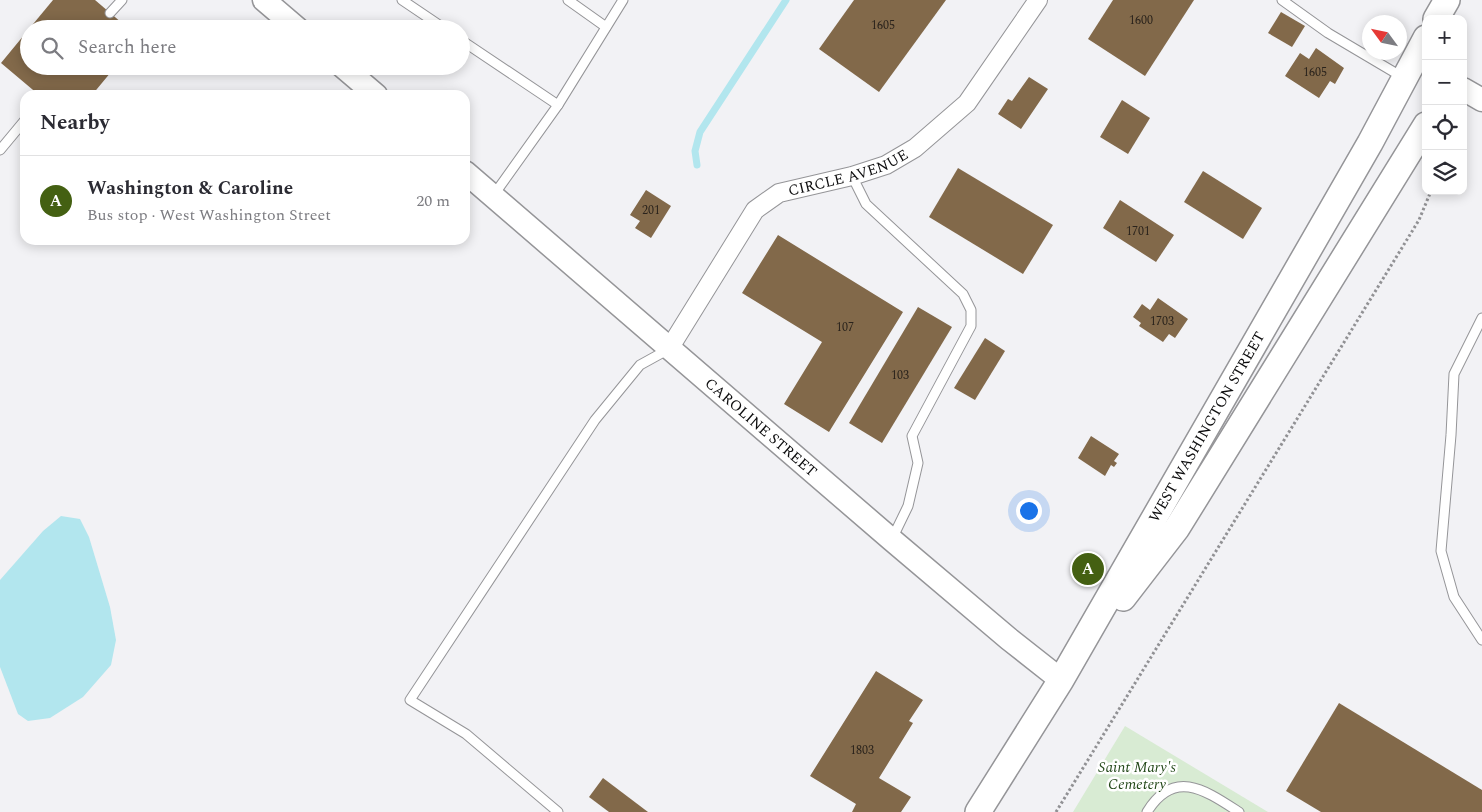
<!DOCTYPE html>
<html lang="en">
<head>
<meta charset="utf-8">
<style>
  body { margin:0; font-family:Spectral,serif; background:#f2f2f3; color:#2b2b33 }
  .controls { position:absolute; right:15px; top:15px; display:grid; overflow:hidden; border-radius:10px; box-shadow:0 2px 12px #0003 }
  .controls button { width:45px; height:45px; display:grid; place-items:center; padding:0; border:0; border-bottom:1px solid #e1e1e2; background:#fff; color:#2b2b33; font:25px sans-serif }
  .compass { position:absolute; left:1362px; top:15px; width:45px; height:45px; border-radius:50%; background:#fff; box-shadow:0 2px 12px #0003; rotate:303deg }
  .you { position:absolute; left:1028px; top:510px; width:18px; height:18px; margin:-12px; border:4px solid #fff; border-radius:50%; background:#1a73e8; box-shadow:0 0 0 8px #1a73e833 }
  .badge { display:grid; place-items:center; width:32px; height:32px; border-radius:50%; background:#446012; color:#fff; font-size:16px; font-weight:700 }
  .pin { position:absolute; translate:-50% -50%; border:2px solid #fff; box-shadow:0 1px 5px #0006 }
  .list { margin:0; padding:0; list-style:none }
  h2 { display:flex; justify-content:space-between; align-items:center; height:65px; margin:0; padding:0 20px; font-size:21px }
  h2 small { font-size:16px; font-weight:400; color:#7c7c81 }
  .list li { display:grid; grid-template-columns:32px 1fr auto; gap:15px; align-items:center; box-sizing:border-box; height:90px; padding:0 20px; border-top:1px solid #e1e1e2 }
  .list b { display:block; font-size:19px; white-space:nowrap }
  .list p { margin:0; font-size:16px; white-space:nowrap; color:#7c7c81 }
  .list em { font-size:16px; font-style:normal; color:#7c7c81 }
  .icon { flex:none; width:28px; height:28px; fill:none; stroke:currentColor; stroke-width:2; stroke-linecap:round; stroke-linejoin:round }
  .map { position:relative; flex:none; width:1482px; height:812px; overflow:hidden }
  .search { position:absolute; background:#fff; box-shadow:0 2px 12px #0003; left:20px; top:20px; width:450px; height:55px; display:flex; align-items:center; gap:12px; box-sizing:border-box; padding:0 18px; border-radius:28px; color:#7c7c81; font-size:19px }
  .panel { position:absolute; background:#fff; box-shadow:0 2px 12px #0003; left:20px; top:90px; width:450px; height:155px; border-radius:15px }
  .map>svg:first-child { display:block }
</style>
</head>
<body>
<div class="map">
<svg width="1482" height="812" viewBox="0 0 1482 812">
  <rect width="100%" height="100%" fill="#f2f2f5"/>
  <path fill="#d8ebd3" d="M 1125,726 L 1268,812 L 1073,812 Z"/>
  <path fill="#b2e6ee" d="M 61,516 L 80,519 L 89,537 L 110,607 L 116,640 L 111,665 L 83,697 L 50,718 L 28,721 L 18,714 L 0,667 L 0,580 L 43,531 Z"/>
  <g fill="none" stroke-linecap="round" stroke-linejoin="round">
    <path stroke="#b2e6ee" stroke-width="7" d="M 697,165 L 695,151 L 700,132 L 786,0"/>
  </g>
  <g fill="#82694a">
    <path d="M 53,0 L 95,0 L 129,29 L 29,29 Z"/>
    <path d="M 854,0 L 946,0 L 879,92 L 819,49 Z"/>
    <path d="M 1113,0 L 1194,0 L 1145,76 L 1088,39 Z"/>
    <path d="M 1281,12 L 1305,26 L 1292,47 L 1268,33 Z"/>
    <path d="M 29,29 L 29,66 L 116,66 L 92,95 L 39,95 L 1,63 Z"/>
    <path d="M 1316,48 L 1344,68 L 1335,84 L 1330,81 L 1319,98 L 1285,76 L 1300,53 L 1309,59 Z"/>
    <path d="M 1029,77 L 1048,89 L 1021,129 L 998,114 L 1008,99 L 1012,101 Z"/>
    <path d="M 1122,100 L 1150,118 L 1128,154 L 1100,137 Z"/>
    <path d="M 958,168 L 1053,225 L 1023,274 L 929,217 Z"/>
    <path d="M 1203,171 L 1262,208 L 1243,239 L 1184,202 Z"/>
    <path d="M 646,190 L 671,206 L 651,238 L 635,228 L 640,221 L 630,215 Z"/>
    <path d="M 1120,200 L 1174,235 L 1156,262 L 1103,228 Z"/>
    <path d="M 778,235 L 903,312 L 829,432 L 784,404 L 822,342 L 742,293 Z"/>
    <path d="M 1158,298 L 1188,319 L 1175,338 L 1169,334 L 1163,342 L 1139,326 L 1141,323 L 1133,317 L 1142,304 L 1150,310 Z"/>
    <path d="M 918,307 L 952,327 L 882,443 L 849,423 Z"/>
    <path d="M 985,338 L 1005,351 L 975,400 L 954,388 Z"/>
    <path d="M 1091,436 L 1119,454 L 1114,461 L 1117,463 L 1114,467 L 1111,465 L 1105,476 L 1078,458 Z"/>
    <path d="M 876,671 L 923,700 L 909,721 L 913,723 L 879,778 L 911,797 L 901,812 L 852,812 L 856,804 L 810,776 Z"/>
    <path d="M 1339,703 L 1482,790 L 1482,812 L 1321,812 L 1286,791 Z"/>
    <path d="M 603,778 L 648,812 L 609,812 L 589,797 Z"/>
  </g>
  <g fill="none" stroke-linecap="round" stroke-linejoin="round">
    <g stroke="#959598" stroke-width="11">
      <g id="service">
        <path d="M 402,0 L 445,29"/>
        <path d="M 568,0 L 606,27"/>
        <path d="M 1282,0 L 1328,33 L 1404,78"/>
        <path d="M 110,13 L 122,0"/>
        <path d="M 461,40 L 558,105"/>
        <path d="M 0,150 L 25,120"/>
        <path d="M 852,176 L 866,204 L 963,294 L 971,310 L 971,326 L 912,436 L 918,463 L 908,506 L 892,539"/>
        <path d="M 493,196 L 558,105 L 623,0"/>
        <path d="M 1482,318 L 1454,374 L 1451,435 L 1441,551 L 1454,597 L 1482,640"/>
        <path d="M 558,812 L 466,734 L 410,700 L 595,420 L 640,365 L 669,349"/>
        <path d="M 1147,812 C 1174,768 1205,790 1239,812"/>
      </g>
    </g>
    <g stroke="#959598" stroke-width="20">
      <g id="minor">
        <path id="s1" d="M 669,349 L 755,210 L 779,193 L 852,176 L 886,165 L 915,148 L 967,103 L 1038,0"/>
      </g>
    </g>
    <g stroke="#959598" stroke-width="25">
      <g id="tertiary">
        <path d="M 264,0 L 298,29"/>
        <path d="M 342,66 L 376,95"/>
        <path d="M 1463,89 L 1482,100"/>
        <path id="s2" d="M 465,172 L 892,540 L 1009,639 L 1061,680"/>
      </g>
    </g>
    <g stroke="#959598" stroke-width="28">
      <g id="secondary">
        <path d="M 1436,19 L 1447,0"/>
        <path d="M 1123,598 L 1177,528 L 1426,125"/>
        <path id="s3" d="M 978,812 L 1061,680 L 1370,143 L 1426,38"/>
      </g>
    </g>
    <path stroke="#919194" stroke-width="3" stroke-dasharray="2.5 2.5" stroke-linecap="butt" d="M 1056,812 L 1419,220 L 1431,191"/>
    <use href="#service" stroke="#fff" stroke-width="9"/>
    <use href="#minor" stroke="#fff" stroke-width="18"/>
    <use href="#tertiary" stroke="#fff" stroke-width="22"/>
    <use href="#secondary" stroke="#fff" stroke-width="25"/>
  </g>
  <g text-anchor="middle" stroke-width="5" stroke-linejoin="round" paint-order="stroke">
    <g font-size="12" fill="#2a231c">
      <text x="1141" y="24">1600</text>
      <text x="883" y="29">1605</text>
      <text x="1315" y="76">1605</text>
      <text x="651" y="214">201</text>
      <text x="1138" y="235">1701</text>
      <text x="1162" y="325">1703</text>
      <text x="845" y="331">107</text>
      <text x="900" y="379">103</text>
      <text x="862" y="754">1803</text>
    </g>
    <g font-size="15" fill="#0c0c0d" stroke="#fff">
      <text dy="5" stroke="none"><textPath href="#s1" startOffset="265">CIRCLE AVENUE</textPath></text>
      <text dy="5" stroke="none"><textPath href="#s2" startOffset="391">CAROLINE STREET</textPath></text>
      <text dy="5" stroke="none"><textPath href="#s3" startOffset="448">WEST WASHINGTON STREET</textPath></text>
    </g>
    <g font-size="15" font-style="italic" fill="#24491a" stroke="#fff">
      <text x="1137" y="772">Saint Mary's<tspan x="1137" dy="17">Cemetery</tspan></text>
    </g>
  </g>
</svg>
<div class="controls">
<button>+</button>
<button>−</button>
<button><svg class="icon" aria-label="locate" viewBox="0 0 24 24"><circle cx="12" cy="12" r="6"/><path d="M12 2v4M12 18v4M2 12h4M18 12h4"/></svg></button>
<button><svg class="icon" aria-label="layers" viewBox="0 0 24 24"><path d="M12 4l9 5-9 5-9-5zM3 14l9 5 9-5"/></svg></button>
</div>
<svg class="compass" viewBox="-18 -18 36 36"><path d="M0-13l5 13h-10z" fill="#e53935"/><path d="M0 13l5-13h-10z" fill="#7c7c81"/></svg>
<div class="you"></div>
<div class="pin badge" style="left:1088px;top:569px">A</div>
<div class="search"><svg class="icon" aria-label="search" viewBox="0 0 24 24"><circle cx="10" cy="10" r="6"/><path d="M15 15l6 6"/></svg>Search here</div>
<section class="panel">
<h2>Nearby<small></small></h2>
<ul class="list">
<li><span class="badge">A</span><div><b>Washington &amp; Caroline</b><p>Bus stop · West Washington Street</p></div><em>20 m</em></li>
</ul>
</section>
</div>
</body>
</html>
